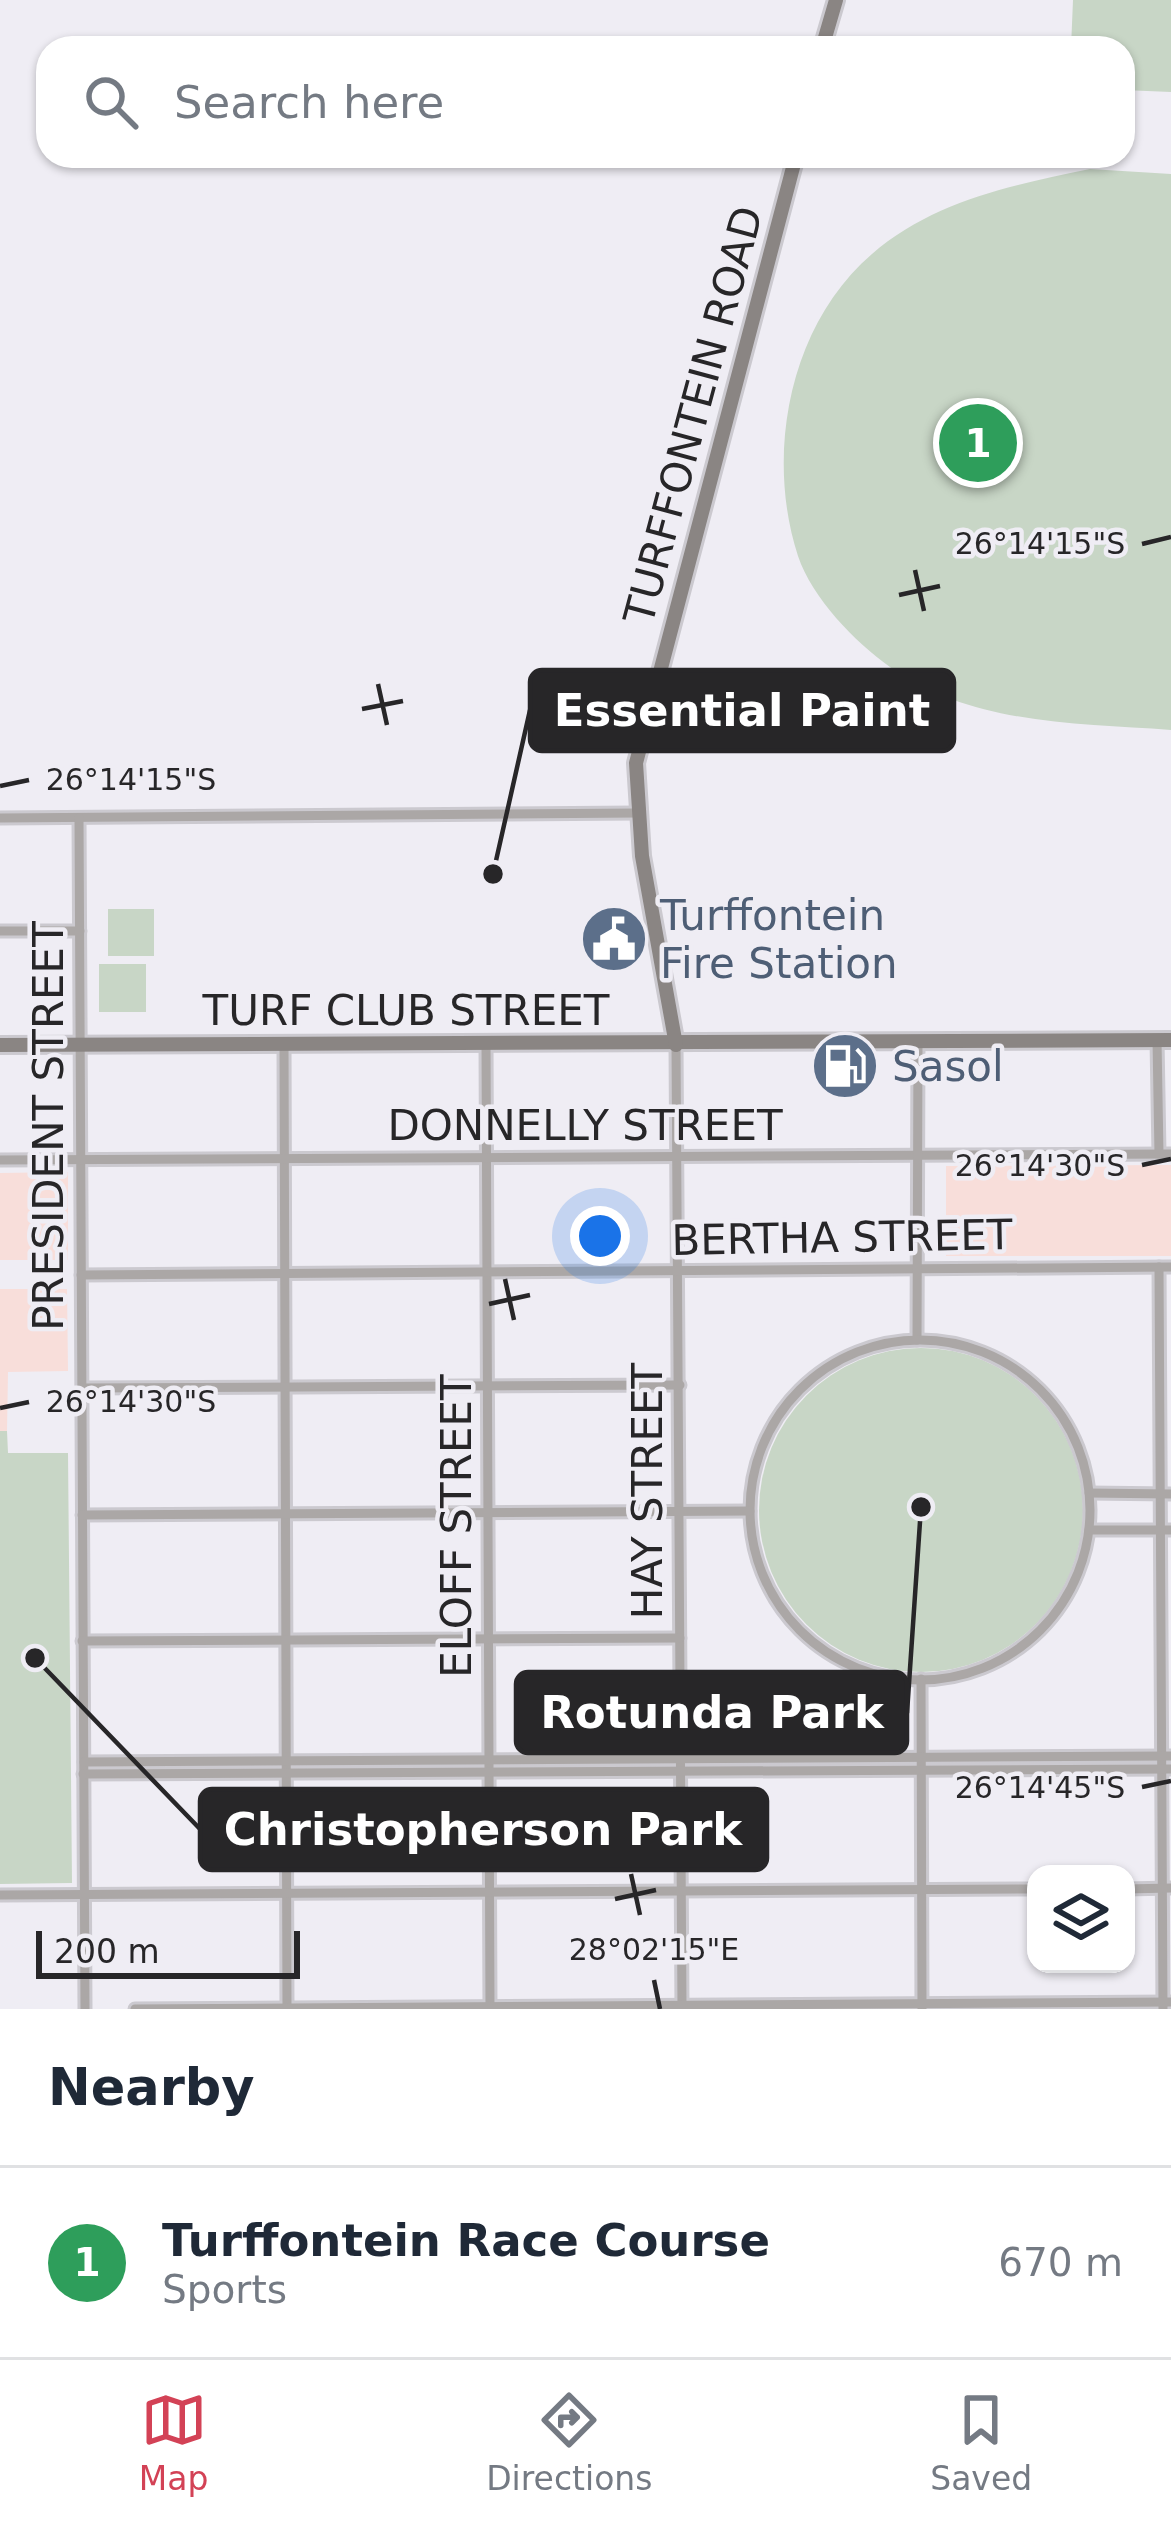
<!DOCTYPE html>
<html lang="en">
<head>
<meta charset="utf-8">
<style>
  body { margin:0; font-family:"DejaVu Sans",sans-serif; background:#f2f2f3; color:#1f2937 }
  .controls { position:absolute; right:36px; bottom:36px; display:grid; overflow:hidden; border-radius:24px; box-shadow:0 3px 9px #0004 }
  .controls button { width:108px; height:108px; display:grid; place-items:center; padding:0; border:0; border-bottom:3px solid #e0e1e3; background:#fff; color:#1f2937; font:60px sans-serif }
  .scale { position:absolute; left:36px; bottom:30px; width:264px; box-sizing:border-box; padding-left:12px; border:6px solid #272628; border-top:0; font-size:33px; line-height:42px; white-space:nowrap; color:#272628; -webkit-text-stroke:9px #efedf4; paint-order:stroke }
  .you { position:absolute; left:600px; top:1236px; width:42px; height:42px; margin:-30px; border:9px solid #fff; border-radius:50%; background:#1a73e8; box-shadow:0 0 0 18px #1a73e833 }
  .badge { display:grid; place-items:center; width:78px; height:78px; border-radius:50%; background:#d34256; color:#fff; font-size:39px; font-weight:700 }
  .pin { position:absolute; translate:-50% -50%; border:6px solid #fff; box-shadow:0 3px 12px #0006 }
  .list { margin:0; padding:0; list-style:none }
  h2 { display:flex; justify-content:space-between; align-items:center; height:156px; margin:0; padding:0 48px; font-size:51px }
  h2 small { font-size:39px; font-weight:400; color:#747a83 }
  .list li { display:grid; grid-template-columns:78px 1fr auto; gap:36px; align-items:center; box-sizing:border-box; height:192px; padding:0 48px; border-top:3px solid #e0e1e3 }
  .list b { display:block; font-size:45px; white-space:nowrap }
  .list p { margin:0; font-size:39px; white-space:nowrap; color:#747a83 }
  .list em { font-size:39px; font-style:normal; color:#747a83 }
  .icon { flex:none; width:66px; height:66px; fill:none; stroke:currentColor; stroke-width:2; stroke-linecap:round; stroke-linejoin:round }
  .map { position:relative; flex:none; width:1171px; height:2009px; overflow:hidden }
  .search { position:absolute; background:#fff; box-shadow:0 3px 9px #0004; left:36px; right:36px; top:36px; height:132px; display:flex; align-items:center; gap:30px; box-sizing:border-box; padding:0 42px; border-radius:36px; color:#747a83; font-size:45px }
  .sheet { height:348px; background:#fff }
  nav { display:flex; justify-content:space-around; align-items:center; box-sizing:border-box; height:168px; border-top:3px solid #e0e1e3; background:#fff; font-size:33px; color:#747a83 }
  nav a { display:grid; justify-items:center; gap:6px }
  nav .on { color:#d34256 }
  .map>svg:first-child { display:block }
</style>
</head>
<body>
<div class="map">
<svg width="1171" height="2009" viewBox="0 0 1171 2009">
  <rect width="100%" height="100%" fill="#efedf4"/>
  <g fill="#f8deda">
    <path d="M 1171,1165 L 1171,1256 L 946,1256 L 946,1166 Z"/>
    <path d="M 68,1172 L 68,1260 L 0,1260 L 0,1173 Z"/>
    <path d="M 0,1289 L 67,1289 L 68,1371 L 8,1372 L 7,1431 L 0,1431 Z"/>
  </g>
  <g fill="#c8d6c6">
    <path d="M 1073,0 L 1171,0 L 1171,92 L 1123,90 L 1123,48 L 1071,48 Z"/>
    <path d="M 1090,169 L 1171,174 L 1171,730 C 1076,723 971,725 890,667 C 855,642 812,598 798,556 C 765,455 789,325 872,254 C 933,201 1013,185 1090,169 Z"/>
    <rect x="108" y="909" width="46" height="47"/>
    <rect x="99" y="964" width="47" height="48"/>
    <circle cx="921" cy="1510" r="162"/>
    <path d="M 0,1431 L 7,1431 L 8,1453 L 68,1453 L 72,1883 L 0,1884 Z"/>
  </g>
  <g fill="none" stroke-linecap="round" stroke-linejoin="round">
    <g stroke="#cbc9cf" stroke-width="15">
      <g id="street">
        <path d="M 0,818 L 637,813"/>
        <path d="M 79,818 L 85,2009"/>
        <path d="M 0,931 L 80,931"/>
        <path d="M 1157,1040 L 1159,1154"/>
        <path d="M 284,1043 L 287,2009"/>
        <path d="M 486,1043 L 490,2009"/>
        <path d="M 676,1045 L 682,2009"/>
        <path d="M 0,1160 L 1171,1154"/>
        <path d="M 1159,1267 L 1163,2009"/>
        <path d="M 81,1275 L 1171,1267"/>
        <path d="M 917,1340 L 918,1043"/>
        <circle cx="920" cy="1510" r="170"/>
        <path d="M 82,1388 L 680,1385"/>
        <path d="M 1089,1493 L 1171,1494"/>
        <path d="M 82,1515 L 750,1511"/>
        <path d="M 1089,1530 L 1171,1530"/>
        <path d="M 82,1641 L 680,1638"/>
        <path d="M 921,1679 L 922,2009"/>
        <path d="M 84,1762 L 1171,1756"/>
        <path d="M 83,1774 L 1171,1769"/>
        <path d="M 1126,1889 L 1171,1888"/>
        <path d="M 0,1895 L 1036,1889"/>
        <path d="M 135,2009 L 1171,2002"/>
      </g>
    </g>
    <g stroke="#cbc9cf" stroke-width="20">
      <g id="secondary">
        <path d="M 822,48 L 836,0"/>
        <path d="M 0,1045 L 1171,1040"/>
        <path d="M 676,1045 L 642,856 L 636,763 L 796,156"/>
      </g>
    </g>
    <use href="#street" stroke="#aba7a6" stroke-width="9"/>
    <use href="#secondary" stroke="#8a8583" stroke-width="14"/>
  </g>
  <path fill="none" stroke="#272628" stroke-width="4.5" d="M 1142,544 L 1171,537M 915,570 L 924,611M 899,595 L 940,586M 378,684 L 387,725M 362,709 L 403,701M 0,786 L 29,780M 1142,1165 L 1171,1159M 505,1279 L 514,1320M 489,1304 L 530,1295M 0,1408 L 29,1402M 1142,1787 L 1171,1781M 631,1874 L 640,1915M 615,1899 L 656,1890M 654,1980 L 660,2009"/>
  <defs>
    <g id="civic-disc" transform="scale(3.45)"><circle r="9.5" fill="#5c6f8a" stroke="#efedf4"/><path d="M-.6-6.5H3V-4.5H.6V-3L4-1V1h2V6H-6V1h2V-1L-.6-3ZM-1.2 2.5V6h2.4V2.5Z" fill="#fff"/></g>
    <g id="fuel-disc" transform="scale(3.45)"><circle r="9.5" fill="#5c6f8a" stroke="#efedf4"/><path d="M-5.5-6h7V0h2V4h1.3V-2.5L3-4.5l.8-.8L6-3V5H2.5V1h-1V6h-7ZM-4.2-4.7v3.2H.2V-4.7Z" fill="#fff"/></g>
  </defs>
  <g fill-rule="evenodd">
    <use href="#civic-disc" x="614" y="939"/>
    <use href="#fuel-disc" x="845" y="1066"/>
  </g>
  <g text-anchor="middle" stroke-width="9" stroke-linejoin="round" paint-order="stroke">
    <g font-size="42" fill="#272628" stroke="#efedf4">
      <text transform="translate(693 415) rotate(-75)" y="15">TURFFONTEIN ROAD</text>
      <text x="406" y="1025">TURF CLUB STREET</text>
      <text x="585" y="1140">DONNELLY STREET</text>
      <text transform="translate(48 1126) rotate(-90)" y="15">PRESIDENT STREET</text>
      <text transform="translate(842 1237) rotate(-1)" y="15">BERTHA STREET</text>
      <text transform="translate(647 1491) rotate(-90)" y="15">HAY STREET</text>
      <text transform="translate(456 1526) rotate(-90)" y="15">ELOFF STREET</text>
    </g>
    <g font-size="42" fill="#4e5e75" stroke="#efedf4" text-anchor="start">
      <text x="660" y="930">Turffontein<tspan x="660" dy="48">Fire Station</tspan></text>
      <text x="892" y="1081">Sasol</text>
    </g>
  </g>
  <g font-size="30" text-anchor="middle" fill="#272628" stroke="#efedf4" stroke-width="9" stroke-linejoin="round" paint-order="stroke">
    <text x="1040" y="554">26°14'15"S</text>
    <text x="131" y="790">26°14'15"S</text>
    <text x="1040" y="1176">26°14'30"S</text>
    <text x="131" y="1412">26°14'30"S</text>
    <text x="1040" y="1798">26°14'45"S</text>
    <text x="654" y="1960">28°02'15"E</text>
  </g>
  <path fill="none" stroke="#272628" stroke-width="4.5" d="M493 874L530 710M921 1507L907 1713M35 1658L200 1829"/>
  <g fill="#272628" stroke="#efedf4" stroke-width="4.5">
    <circle cx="493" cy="874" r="12"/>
    <circle cx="921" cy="1507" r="12"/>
    <circle cx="35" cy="1658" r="12"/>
  </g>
  <g fill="#272628" stroke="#272628" stroke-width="4.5">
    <rect x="530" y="670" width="424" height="81" rx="12"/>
    <rect x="516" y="1672" width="391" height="81" rx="12"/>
    <rect x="200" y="1789" width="567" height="81" rx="12"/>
  </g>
  <g font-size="45" text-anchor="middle" font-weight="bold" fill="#fff">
    <text x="742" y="726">Essential Paint</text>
    <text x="712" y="1728">Rotunda Park</text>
    <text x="483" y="1845">Christopherson Park</text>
  </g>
</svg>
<div class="controls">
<button><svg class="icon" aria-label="layers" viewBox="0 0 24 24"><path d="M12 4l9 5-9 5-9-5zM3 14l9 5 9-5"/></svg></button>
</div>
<div class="scale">200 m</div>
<div class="you"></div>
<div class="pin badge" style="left:978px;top:443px;background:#2e9e5b">1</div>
<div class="search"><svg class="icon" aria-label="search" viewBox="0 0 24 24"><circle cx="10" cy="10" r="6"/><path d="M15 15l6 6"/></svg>Search here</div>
</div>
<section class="sheet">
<h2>Nearby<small></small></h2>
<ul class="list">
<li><span class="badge" style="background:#2e9e5b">1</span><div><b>Turffontein Race Course</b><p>Sports</p></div><em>670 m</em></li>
</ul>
</section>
<nav>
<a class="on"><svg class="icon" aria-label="map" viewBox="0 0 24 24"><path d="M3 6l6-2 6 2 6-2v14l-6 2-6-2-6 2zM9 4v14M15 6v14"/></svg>Map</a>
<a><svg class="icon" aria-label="directions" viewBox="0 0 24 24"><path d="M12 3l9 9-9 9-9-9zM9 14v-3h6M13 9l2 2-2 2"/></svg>Directions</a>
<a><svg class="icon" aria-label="saved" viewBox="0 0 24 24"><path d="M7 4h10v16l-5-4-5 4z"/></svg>Saved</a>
</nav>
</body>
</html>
